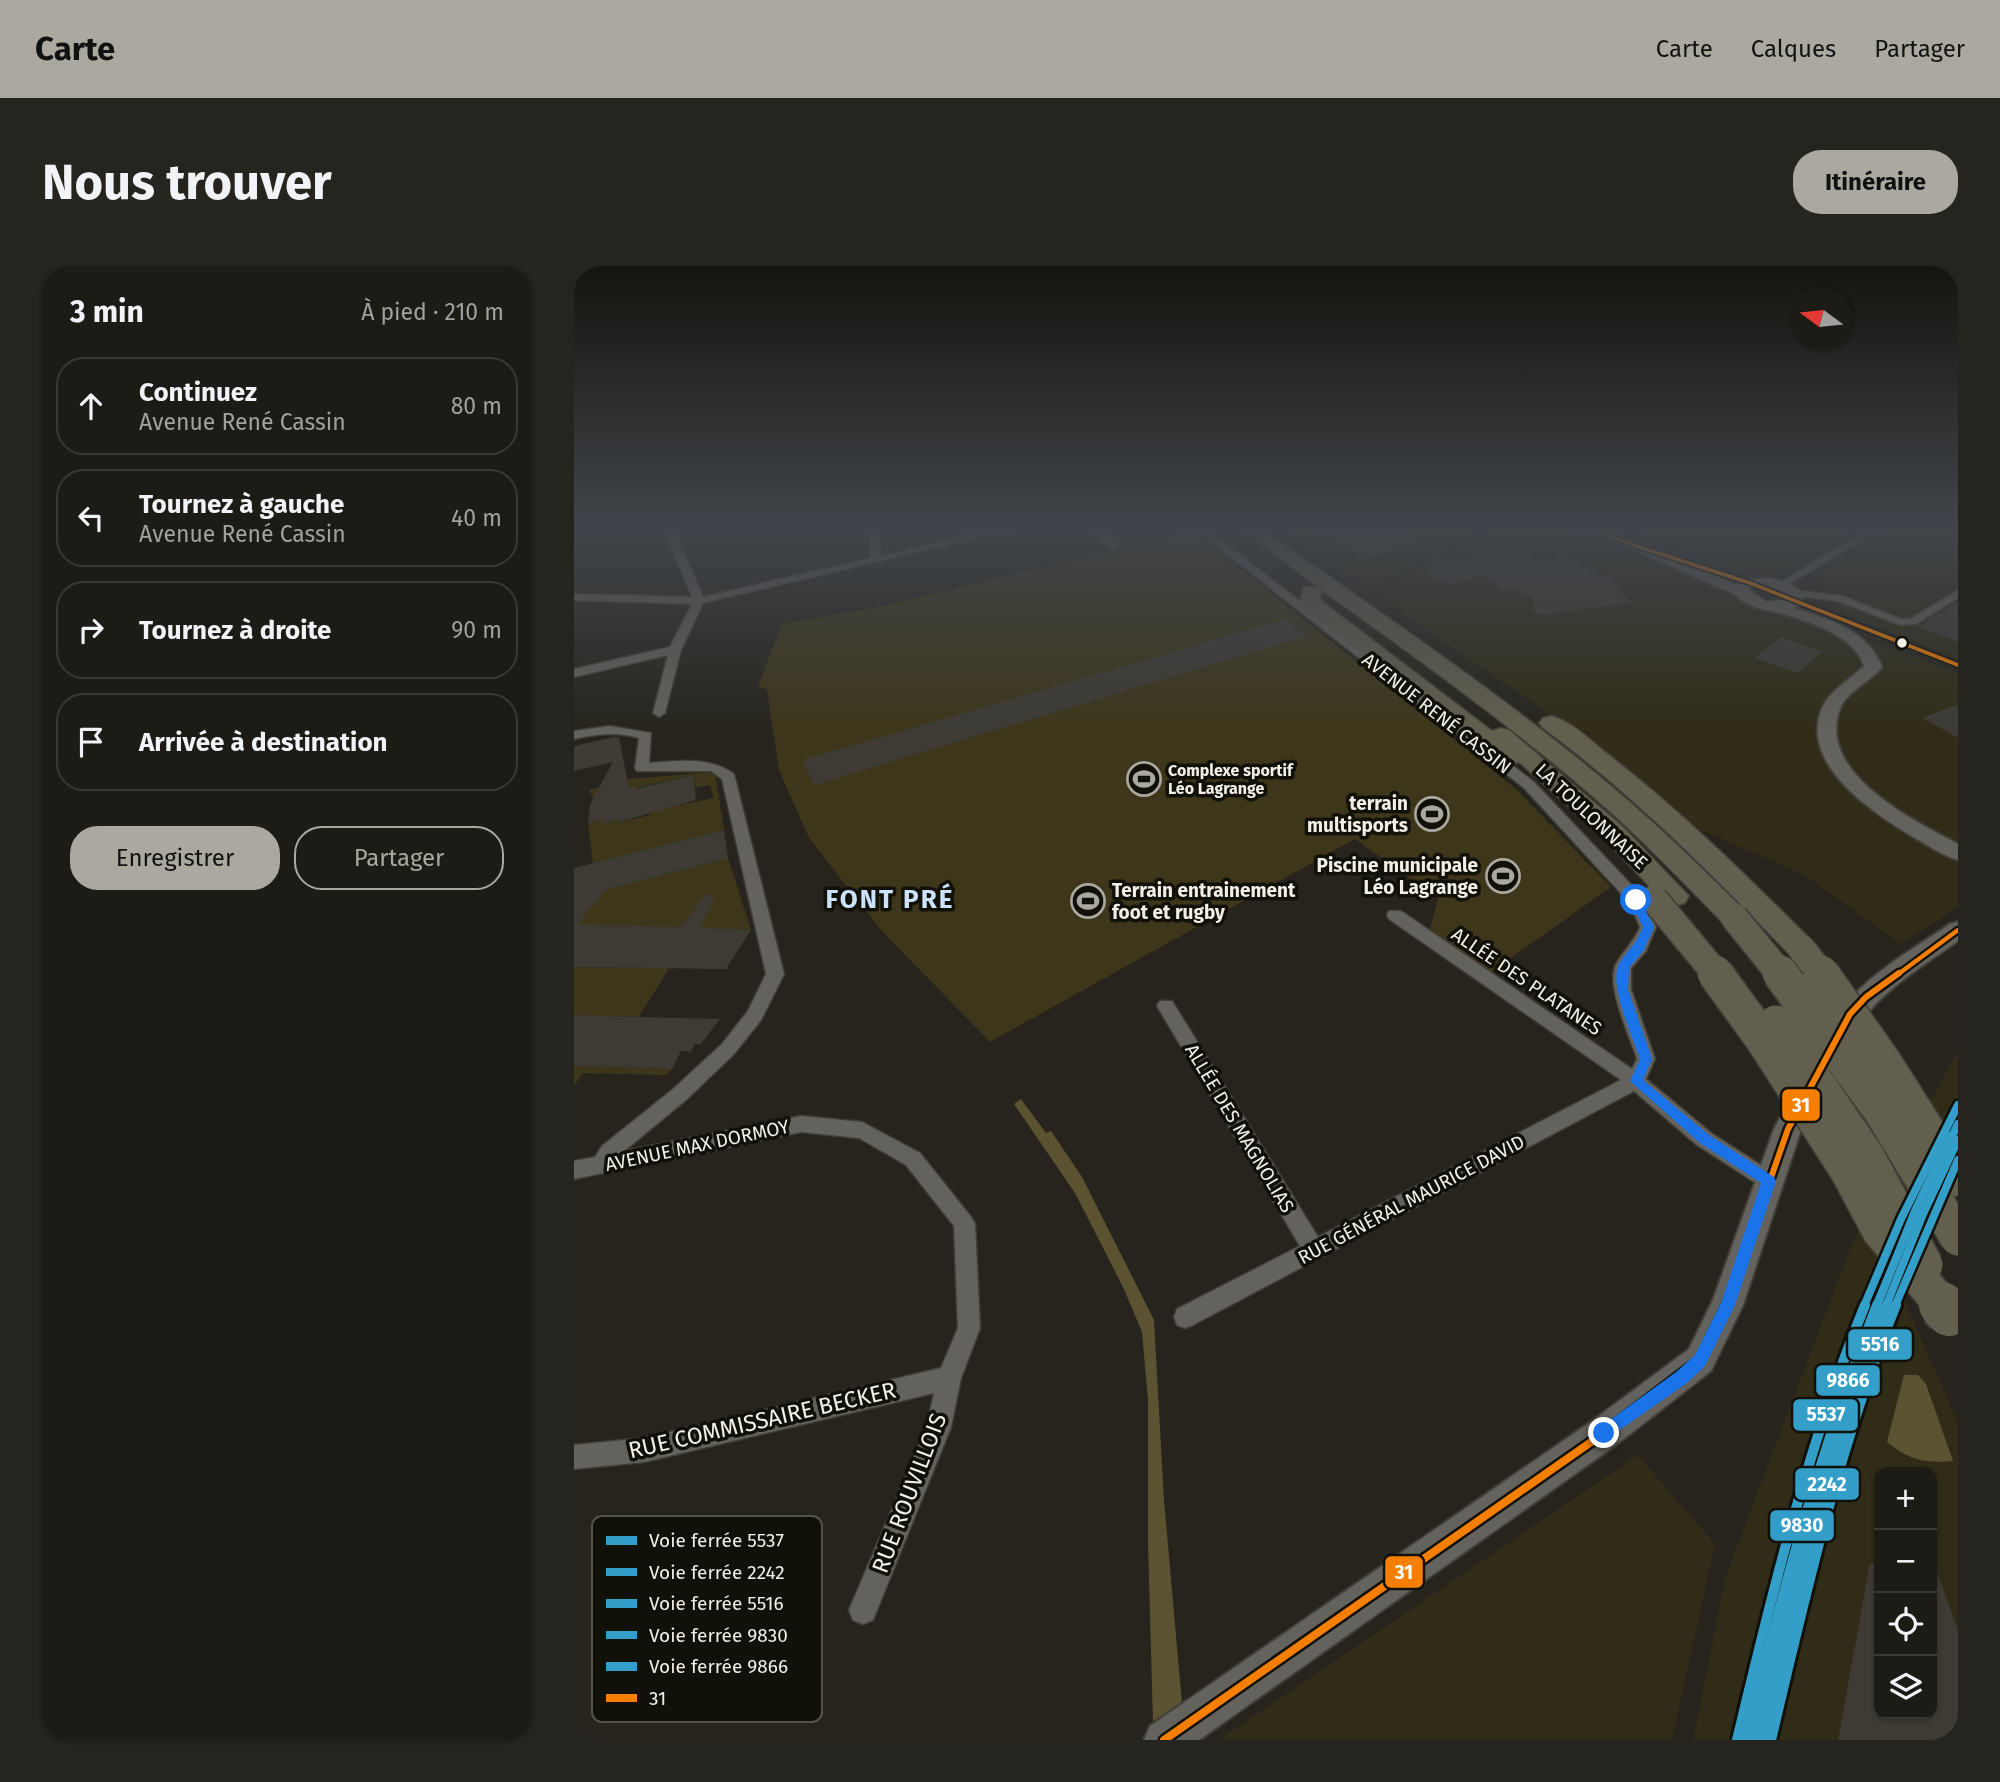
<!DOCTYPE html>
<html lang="fr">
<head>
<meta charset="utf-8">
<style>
  body { margin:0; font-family:"Fira Sans",sans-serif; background:#25241e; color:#f1f3f6 }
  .controls { position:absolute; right:21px; bottom:21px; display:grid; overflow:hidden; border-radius:14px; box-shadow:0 2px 5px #0004 }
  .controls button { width:63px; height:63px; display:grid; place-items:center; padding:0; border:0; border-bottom:2px solid #3a3934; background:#1c1b15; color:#f1f3f6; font:35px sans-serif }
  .compass { position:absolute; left:1216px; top:21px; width:63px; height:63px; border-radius:50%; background:#1c1b15; box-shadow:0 2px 5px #0004; rotate:285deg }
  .stop { position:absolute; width:21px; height:21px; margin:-16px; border:5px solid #1a73e8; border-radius:50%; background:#fff }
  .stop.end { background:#1a73e8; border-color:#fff; box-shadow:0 2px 7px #0008 }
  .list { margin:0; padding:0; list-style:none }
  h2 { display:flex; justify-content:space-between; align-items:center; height:91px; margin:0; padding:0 28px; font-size:30px }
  h2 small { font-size:23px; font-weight:400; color:#a0a1a0 }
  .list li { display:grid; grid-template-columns:46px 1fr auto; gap:21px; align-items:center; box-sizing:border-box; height:98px; margin:0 14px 14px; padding:0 14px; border:2px solid #3a3934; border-radius:28px }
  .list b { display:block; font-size:26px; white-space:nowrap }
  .list p { margin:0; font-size:23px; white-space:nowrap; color:#a0a1a0 }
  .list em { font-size:23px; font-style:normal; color:#a0a1a0 }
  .actions { display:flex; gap:14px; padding:21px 28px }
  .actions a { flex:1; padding:16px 0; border:2px solid #aba99f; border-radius:28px; text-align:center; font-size:24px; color:#aba99f }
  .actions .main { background:#aba99f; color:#111 }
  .icon { flex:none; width:38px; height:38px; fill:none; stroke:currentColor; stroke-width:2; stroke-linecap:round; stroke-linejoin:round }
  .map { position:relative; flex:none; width:1384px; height:1474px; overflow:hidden; border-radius:28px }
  header { display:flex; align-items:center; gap:42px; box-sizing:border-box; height:98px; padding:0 35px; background:#aba99f; color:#111 }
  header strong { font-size:33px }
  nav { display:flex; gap:38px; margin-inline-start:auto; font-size:24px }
  .intro { display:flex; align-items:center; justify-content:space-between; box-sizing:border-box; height:168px; padding:0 42px }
  h1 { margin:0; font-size:49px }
  .button { padding:18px 32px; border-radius:28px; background:#aba99f; color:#111; font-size:24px; font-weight:700 }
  main { display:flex; gap:42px; padding:0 42px }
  aside { flex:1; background:#1c1b15; border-radius:28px; box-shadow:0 2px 5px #0004 }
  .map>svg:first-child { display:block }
</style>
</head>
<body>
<header>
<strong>Carte</strong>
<nav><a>Carte</a><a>Calques</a><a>Partager</a></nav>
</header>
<div class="intro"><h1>Nous trouver</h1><a class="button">Itinéraire</a></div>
<main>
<aside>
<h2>3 min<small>À pied · 210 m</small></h2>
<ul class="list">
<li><svg class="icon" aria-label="ahead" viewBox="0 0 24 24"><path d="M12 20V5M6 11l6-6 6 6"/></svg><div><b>Continuez</b><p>Avenue René Cassin</p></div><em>80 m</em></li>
<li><svg class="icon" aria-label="left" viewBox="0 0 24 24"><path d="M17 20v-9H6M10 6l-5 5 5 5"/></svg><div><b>Tournez à gauche</b><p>Avenue René Cassin</p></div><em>40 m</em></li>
<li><svg class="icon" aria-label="right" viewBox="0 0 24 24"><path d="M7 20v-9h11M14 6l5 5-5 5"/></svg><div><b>Tournez à droite</b></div><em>90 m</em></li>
<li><svg class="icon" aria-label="arrive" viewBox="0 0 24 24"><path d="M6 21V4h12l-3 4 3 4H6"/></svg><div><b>Arrivée à destination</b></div></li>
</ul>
<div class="actions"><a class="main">Enregistrer</a><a>Partager</a></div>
</aside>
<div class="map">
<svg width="1384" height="1474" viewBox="0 0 1384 1474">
  <rect width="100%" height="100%" fill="#26241c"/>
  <g fill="#302c17" fill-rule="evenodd">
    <path d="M 707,261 L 910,261 L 795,324 Z"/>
    <path d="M 923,261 L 991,261 L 1124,313 L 1384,407 L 1384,641 L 1327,678 L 1230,609 L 1120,561 L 1008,470 L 797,326 Z"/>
    <path d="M 1053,261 L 1252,261 L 1275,269 L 1204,306 L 1167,305 Z"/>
    <path d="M 1313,261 L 1384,261 L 1384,393 L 1257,342 L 1277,330 L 1245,317 L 1241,312 L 1241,307 L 1305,269 Z"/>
    <path d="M 1384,785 L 1384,919 L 1344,858 Z"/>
    <path d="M 1293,948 L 1384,1157 L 1384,1474 L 1119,1474 L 1151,1312 L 1279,975 ZM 1305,1206 L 1358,1206 L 1358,1448 L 1305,1448 Z"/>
    <path d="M 1064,1189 L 1141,1278 L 1098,1474 L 650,1474 L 652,1469 Z"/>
  </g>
  <g fill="#3d361a">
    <path d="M 619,265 L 942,523 L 1037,621 L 913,709 L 855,667 L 864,632 L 781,573 L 416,776 L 306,663 L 235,572 L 205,504 L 193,423 L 184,420 L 208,358 L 305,341 Z"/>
    <path d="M 141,506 L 150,564 L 19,598 L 14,557 L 27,553 L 27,558 L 44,553 L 45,556 L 76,549 L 76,545 L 140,532 L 136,519 L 121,522 L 119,509 L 19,532 L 15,524 L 54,513 Z"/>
    <path d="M 154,592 L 177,664 L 0,662 L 0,631 Z"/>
    <path d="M 0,701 L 95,702 L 65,751 L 0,749 Z"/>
    <path d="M 0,800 L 98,803 L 92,809 L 9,807 L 0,820 Z"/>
  </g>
  <g fill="#5a5230">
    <path d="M 447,833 L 472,867 L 477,865 L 508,911 L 580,1054 L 590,1234 L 608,1437 L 579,1457 L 574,1277 L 574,1134 L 568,1066 L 549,1021 L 501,927 L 440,838 Z"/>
    <path d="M 1330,1109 L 1344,1109 L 1352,1118 L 1379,1195 C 1354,1198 1332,1193 1313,1176 Z"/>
  </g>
  <g fill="#3d3b34">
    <path d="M 743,261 L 819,261 L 846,278 L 789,293 Z"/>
    <path d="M 937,282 L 971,298 L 986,291 L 1003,293 L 1008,301 L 1036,313 L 1057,336 L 970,349 L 960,346 L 958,331 L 944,325 L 925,323 L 923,315 L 908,308 L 878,319 L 853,309 L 860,287 L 877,298 Z"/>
    <path d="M 1384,336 L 1384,376 L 1345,361 L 1364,348 Z"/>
    <path d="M 712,353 L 733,370 L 240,519 L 228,494 Z"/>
    <path d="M 1207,371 L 1248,386 L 1223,407 L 1180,392 Z"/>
    <path d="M 1384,438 L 1384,472 L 1349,452 Z"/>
    <path d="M 40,471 L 45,471 L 55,522 L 63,520 L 62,523 L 119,509 L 122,534 L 45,556 L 44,553 L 27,558 L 27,553 L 14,557 L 16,538 L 39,496 L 0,505 L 0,480 Z"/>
    <path d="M 150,564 L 154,592 L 33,623 L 3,658 L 107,661 L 132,628 L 140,633 L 126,662 L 177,664 L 152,703 L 0,701 L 0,602 Z"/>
    <path d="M 0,749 L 65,751 L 146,753 L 127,778 L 120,778 L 117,786 L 107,785 L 98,803 L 0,800 Z"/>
    <path d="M 1296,1297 L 1305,1298 L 1305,1448 L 1358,1448 L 1360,1298 L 1384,1364 L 1384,1474 L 1264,1474 Z"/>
  </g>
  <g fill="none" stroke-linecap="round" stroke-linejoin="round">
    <g stroke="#403e37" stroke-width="3">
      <g id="minor">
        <path d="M 89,261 L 99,261 L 129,331 L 297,292 L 294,261 L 304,261 L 307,290 L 431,261 L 448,261 L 129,337 L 107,384 L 91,447 L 85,451 L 79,447 L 94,389 L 0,411 L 0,403 L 96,381 L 118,338 L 0,334 L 0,328 L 118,331 Z"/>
        <path d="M 515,261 L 526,261 L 545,280 L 536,282 Z"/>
        <path d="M 619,261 L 630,261 L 960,516 L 1068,630 L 1082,661 L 1072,685 L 1057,702 L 1057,723 L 1081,793 L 1072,813 L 1137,867 L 1202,909 L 1205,915 L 1202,921 L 1195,924 L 1188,921 L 1123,879 L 1060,825 L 619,1059 L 611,1062 L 603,1059 L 600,1051 L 603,1043 L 726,980 L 586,745 L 583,740 L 586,735 L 598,735 L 744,971 L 1047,814 L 815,653 L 813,649 L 815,645 L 827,645 L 1058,803 L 1063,793 C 1056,771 1031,718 1042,698 C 1050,684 1059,677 1066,661 L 1055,636 L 950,522 Z"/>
        <path d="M 1298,261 L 1310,261 L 1210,321 L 1201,319 Z"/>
        <path d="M 1220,324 L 1269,330 L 1327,353 L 1336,353 L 1384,324 L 1384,332 L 1342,358 L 1326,359 L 1263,335 L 1216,329 L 1216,325 Z"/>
        <path d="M 36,460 L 77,467 L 75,497 C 106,495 134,490 160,508 L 210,708 L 187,754 L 160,788 L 112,834 L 50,885 L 227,850 L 288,856 L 346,887 L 397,951 L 401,958 L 406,1062 L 387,1112 L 377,1161 L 299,1354 L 289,1358 L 279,1354 L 275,1344 L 353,1161 L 360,1127 L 70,1196 L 0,1203 L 0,1179 L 70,1172 L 367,1102 L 384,1062 L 380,960 L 332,899 L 285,872 L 227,866 L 0,913 L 0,895 L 21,891 L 28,880 L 98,824 L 148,778 L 174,745 L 192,708 L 148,513 L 137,505 L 63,505 L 61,502 L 65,472 C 43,465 22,468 0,473 L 0,465 Z"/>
      </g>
    </g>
    <g stroke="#403e37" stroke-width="4">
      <g id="secondary">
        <path d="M 1008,261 L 1027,261 L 1163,319 L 1165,316 C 1188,310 1213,310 1230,329 L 1227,338 L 1219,342 C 1254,353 1294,364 1308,401 C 1296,416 1272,426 1266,443 C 1242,507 1339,554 1384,578 L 1384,594 C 1369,590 1354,579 1341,572 C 1300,548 1224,498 1248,442 C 1256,424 1277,413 1290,400 C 1279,367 1231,354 1201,346 C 1185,342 1173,341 1162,329 ZM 1187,321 L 1202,323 L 1214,333 L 1193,336 L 1175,325 L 1176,322 Z"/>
        <path d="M 1384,656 L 1384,675 C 1344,703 1304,727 1277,769 L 1268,772 L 1259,769 L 1255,762 C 1282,714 1332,688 1376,658 Z"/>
        <path d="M 1234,814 L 1243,817 L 1247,825 L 1227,864 L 1169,1039 L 1137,1105 L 1042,1179 L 625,1474 L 570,1474 L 576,1460 L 1018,1155 L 1115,1083 L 1139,1034 L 1200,863 L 1225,817 Z"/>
      </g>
    </g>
    <g stroke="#403e37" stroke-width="3">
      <g id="motorway">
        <path d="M 665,261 L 685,261 C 811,351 941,436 1058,538 C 1097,572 1134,608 1170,644 L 1175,651 L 1170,658 L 1160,661 L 1150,658 C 1114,621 1078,584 1040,549 C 947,466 845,394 744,321 L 747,325 L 746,334 L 918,465 L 927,462 L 935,464 L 1048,560 L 1115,630 L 1111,637 L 1101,640 L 1091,637 L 1030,572 L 945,496 L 937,498 L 928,496 L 729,340 L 726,336 L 730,321 L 744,321 Z"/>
        <path d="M 977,450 C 998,455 1018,476 1035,489 C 1107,545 1173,610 1238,675 L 1242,682 L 1238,689 L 1227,693 L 1216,689 C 1138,608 1060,529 969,462 L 965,457 L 969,452 Z"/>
      </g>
    </g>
    <use href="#minor" fill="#64625c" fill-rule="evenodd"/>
    <use href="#secondary" fill="#64625c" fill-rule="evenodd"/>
    <use href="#motorway" fill="#625f4f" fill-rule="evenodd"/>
    <g stroke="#403e37" stroke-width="30" stroke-linecap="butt">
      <g id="motorway-bridge-far2">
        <path d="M 1080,633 L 1143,709"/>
        <path d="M 1160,651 L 1207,709"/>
        <path d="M 1227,682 L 1248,709"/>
      </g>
    </g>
    <g stroke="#403e37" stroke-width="38" stroke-linecap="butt">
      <g id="motorway-bridge-far1">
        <path d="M 1141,707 L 1189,773 L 1274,905 L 1306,965 L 1369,1040"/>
        <path d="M 1206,707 L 1308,846 L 1384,972"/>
        <path d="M 1247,707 L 1309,795 L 1384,913"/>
        <path d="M 1202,757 L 1292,889 L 1351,999"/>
      </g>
    </g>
    <g stroke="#403e37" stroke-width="50" stroke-linecap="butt">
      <path id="motorway-bridge" d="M 1368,1039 L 1375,1047"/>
    </g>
    <use href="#motorway-bridge-far2" stroke="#625f4f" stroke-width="27"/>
    <use href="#motorway-bridge-far1" stroke="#625f4f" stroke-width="35"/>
    <use href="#motorway-bridge" stroke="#625f4f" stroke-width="46"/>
    <g stroke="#111009" stroke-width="7">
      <path id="bus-1-far3" d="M 1015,261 L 1059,279 L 1176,317 L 1384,399"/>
    </g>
    <g stroke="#111009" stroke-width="9">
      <path id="bus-1-far2" d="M 1323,709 L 1384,664"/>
    </g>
    <g stroke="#111009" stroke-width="11">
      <path id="bus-1-far1" d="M 1152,1040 L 1214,863 L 1276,748 L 1292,731 L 1325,707"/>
    </g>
    <g stroke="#111009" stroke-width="13">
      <path id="bus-1" d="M 590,1474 L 1030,1167 L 1126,1094 L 1153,1039"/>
    </g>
    <use href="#bus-1-far3" stroke="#f67e00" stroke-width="3.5"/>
    <use href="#bus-1-far2" stroke="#f67e00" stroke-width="4.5"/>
    <use href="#bus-1-far1" stroke="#f67e00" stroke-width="6"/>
    <use href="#bus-1" stroke="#f67e00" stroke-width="8"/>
    <g stroke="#111009" stroke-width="13">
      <path id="rail-1-far1" d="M 1290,1040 L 1327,953 L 1384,839"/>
    </g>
    <g stroke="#111009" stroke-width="16">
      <path id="rail-1" d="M 1163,1474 C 1198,1327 1234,1179 1291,1039"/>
    </g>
    <g stroke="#111009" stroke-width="13">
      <path id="rail-2-far1" d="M 1312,1040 L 1349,948 L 1384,874"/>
    </g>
    <g stroke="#111009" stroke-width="16">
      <path id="rail-2" d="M 1188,1474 C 1223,1327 1256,1179 1313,1039"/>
    </g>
    <g stroke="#111009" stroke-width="13">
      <path id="rail-3-far1" d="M 1321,1040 L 1384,894"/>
    </g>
    <g stroke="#111009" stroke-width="16">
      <path id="rail-3" d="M 1197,1474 C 1232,1326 1265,1180 1322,1039"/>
    </g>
    <g stroke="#111009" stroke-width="13">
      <path id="rail-4-far1" d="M 1302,1040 L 1348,932 L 1384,858"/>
    </g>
    <g stroke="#111009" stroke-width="16">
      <path id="rail-4" d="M 1172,1474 C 1208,1326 1248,1180 1303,1039"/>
    </g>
    <g stroke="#111009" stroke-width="13">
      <path id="rail-5-far1" d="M 1303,1040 L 1341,945 L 1376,870"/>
    </g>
    <g stroke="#111009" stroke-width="16">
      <path id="rail-5" d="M 1179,1472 C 1215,1326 1248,1178 1304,1039"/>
    </g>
    <use href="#rail-1-far1" stroke="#339ec7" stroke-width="8"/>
    <use href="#rail-1" stroke="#339ec7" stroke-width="10"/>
    <use href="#rail-2-far1" stroke="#339ec7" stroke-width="8"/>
    <use href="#rail-2" stroke="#339ec7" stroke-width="10"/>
    <use href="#rail-3-far1" stroke="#339ec7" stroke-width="8"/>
    <use href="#rail-3" stroke="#339ec7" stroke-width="10"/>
    <use href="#rail-4-far1" stroke="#339ec7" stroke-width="8"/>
    <use href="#rail-4" stroke="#339ec7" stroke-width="10"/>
    <use href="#rail-5-far1" stroke="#339ec7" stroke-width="8"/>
    <use href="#rail-5" stroke="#339ec7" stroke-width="10"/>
  </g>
  <linearGradient id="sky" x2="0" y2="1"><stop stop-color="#15140f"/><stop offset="0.56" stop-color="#41454b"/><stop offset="1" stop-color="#41454b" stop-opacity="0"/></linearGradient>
  <rect width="1384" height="467" fill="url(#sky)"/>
  <path fill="#1a73e8" d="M 1058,632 L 1065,632 L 1080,661 L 1070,684 L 1055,702 L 1054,723 L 1078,793 L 1069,814 L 1135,869 L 1200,911 L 1202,915 L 1161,1039 L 1131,1100 L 1113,1117 L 1030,1175 L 1025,1173 L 1022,1167 L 1025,1162 L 1102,1106 L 1121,1089 L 1147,1037 L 1187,917 L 1126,877 L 1056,815 L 1066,793 C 1059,772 1034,717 1045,698 C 1054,683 1062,679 1069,661 L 1056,634 Z"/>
  <defs>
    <g id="stadium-ring" transform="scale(1.75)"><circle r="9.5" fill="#111009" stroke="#aba99f" stroke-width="1.5"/><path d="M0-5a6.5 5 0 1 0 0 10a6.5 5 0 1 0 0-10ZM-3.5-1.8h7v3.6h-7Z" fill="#aba99f"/></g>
  </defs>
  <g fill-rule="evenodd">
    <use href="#stadium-ring" x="570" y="513"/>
    <use href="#stadium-ring" x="858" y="548"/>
    <use href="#stadium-ring" x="929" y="610"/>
    <use href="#stadium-ring" x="514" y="635"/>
  </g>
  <circle fill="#f2f0e6" stroke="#111009" stroke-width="2.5" cx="1328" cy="377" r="6"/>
  <g text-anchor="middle" stroke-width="7" stroke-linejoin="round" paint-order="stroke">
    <g font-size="16" font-weight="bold" fill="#f2f0e6" stroke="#111009" text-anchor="start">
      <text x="594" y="510">Complexe sportif<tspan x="594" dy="18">Léo Lagrange</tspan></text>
    </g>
    <g font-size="19" fill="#f2f0e6" stroke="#111009">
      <text transform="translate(863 447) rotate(38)" y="7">AVENUE RENÉ CASSIN</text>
      <text transform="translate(1018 550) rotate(43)" y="7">LA TOULONNAISE</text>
      <text transform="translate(953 715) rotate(34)" y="7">ALLÉE DES PLATANES</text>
      <text transform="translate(666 862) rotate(59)" y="7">ALLÉE DES MAGNOLIAS</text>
      <text transform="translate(123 879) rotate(-12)" y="7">AVENUE MAX DORMOY</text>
      <text transform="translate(837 933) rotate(-28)" y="7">RUE GÉNÉRAL MAURICE DAVID</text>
    </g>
    <g font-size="19" font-weight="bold" fill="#f2f0e6" stroke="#111009" text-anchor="end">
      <text x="834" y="544">terrain<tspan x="834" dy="22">multisports</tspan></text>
      <text x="904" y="606">Piscine municipale<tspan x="904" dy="22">Léo Lagrange</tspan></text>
      <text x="538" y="631" text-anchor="start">Terrain entrainement<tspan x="538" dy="22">foot et rugby</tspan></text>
    </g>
    <g font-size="23" fill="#f2f0e6" stroke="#111009">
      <text transform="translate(188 1154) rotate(-13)" y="8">RUE COMMISSAIRE BECKER</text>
      <text transform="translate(335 1227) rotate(-69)" y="8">RUE ROUVILLOIS</text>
    </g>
    <g font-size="26" font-weight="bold" letter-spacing="2" fill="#cbe3f9" stroke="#111009">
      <text x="316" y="642">FONT PRÉ</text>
    </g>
  </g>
  <rect x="18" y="1250" width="230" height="206" rx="10" fill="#111009" stroke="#54534b" stroke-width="2"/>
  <rect x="32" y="1270" width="31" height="9" fill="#339ec7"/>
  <rect x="32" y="1302" width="31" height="8" fill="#339ec7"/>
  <rect x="32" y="1333" width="31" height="9" fill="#339ec7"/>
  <rect x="32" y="1365" width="31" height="8" fill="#339ec7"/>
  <rect x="32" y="1396" width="31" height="9" fill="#339ec7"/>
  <rect x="32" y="1428" width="31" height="8" fill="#f67e00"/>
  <g font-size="19" fill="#f2f0e6">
    <text x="75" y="1281">Voie ferrée 5537</text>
    <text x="75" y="1313">Voie ferrée 2242</text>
    <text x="75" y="1344">Voie ferrée 5516</text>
    <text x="75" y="1376">Voie ferrée 9830</text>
    <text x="75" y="1407">Voie ferrée 9866</text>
    <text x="75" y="1439">31</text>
  </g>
  <g stroke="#111009" stroke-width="2.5">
    <rect x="1207" y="822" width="40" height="34" rx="7" fill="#f67e00"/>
    <rect x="1273" y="1062" width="66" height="33" rx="7" fill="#339ec7"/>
    <rect x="1241" y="1098" width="66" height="33" rx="7" fill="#339ec7"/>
    <rect x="1218" y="1132" width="67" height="34" rx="7" fill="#339ec7"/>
    <rect x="1220" y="1201" width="66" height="34" rx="7" fill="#339ec7"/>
    <rect x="1195" y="1243" width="66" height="33" rx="7" fill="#339ec7"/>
    <rect x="810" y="1289" width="40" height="34" rx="7" fill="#f67e00"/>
  </g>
  <g font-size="19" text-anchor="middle" font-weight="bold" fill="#fff">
    <text x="1227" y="846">31</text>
    <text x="1306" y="1085">5516</text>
    <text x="1274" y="1121">9866</text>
    <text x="1252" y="1155">5537</text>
    <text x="1253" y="1225">2242</text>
    <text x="1228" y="1266">9830</text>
    <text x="830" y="1313">31</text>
  </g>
</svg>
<div class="controls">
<button>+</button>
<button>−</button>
<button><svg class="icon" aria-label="locate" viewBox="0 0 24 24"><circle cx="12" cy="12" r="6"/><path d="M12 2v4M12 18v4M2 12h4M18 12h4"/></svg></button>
<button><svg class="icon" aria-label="layers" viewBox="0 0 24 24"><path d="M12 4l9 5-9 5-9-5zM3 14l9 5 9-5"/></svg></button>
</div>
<svg class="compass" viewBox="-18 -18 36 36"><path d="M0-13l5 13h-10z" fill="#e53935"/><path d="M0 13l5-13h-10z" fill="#a0a1a0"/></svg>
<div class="stop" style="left:1062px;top:634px"></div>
<div class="stop end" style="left:1030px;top:1167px"></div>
</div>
</main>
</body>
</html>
